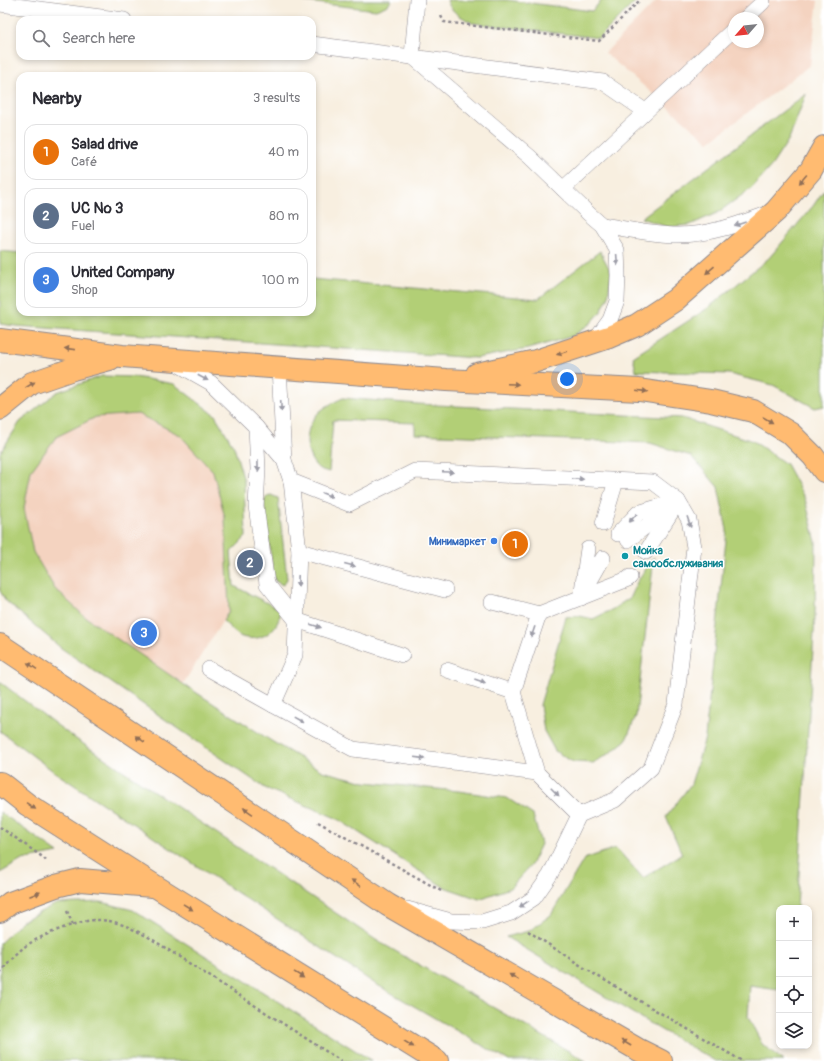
<!DOCTYPE html>
<html lang="en">
<head>
<meta charset="utf-8">
<style>
  body { margin:0; font-family:Pangolin,sans-serif; background:#f7f7f7; color:#2b2b33 }
  .controls { position:absolute; right:12px; bottom:12px; display:grid; overflow:hidden; border-radius:8px; box-shadow:0 2px 6px #0003 }
  .controls button { width:36px; height:36px; display:grid; place-items:center; padding:0; border:0; border-bottom:1px solid #e1e1e2; background:#fff; color:#2b2b33; font:20px sans-serif }
  .compass { position:absolute; left:728px; top:12px; width:36px; height:36px; border-radius:50%; background:#fff; box-shadow:0 2px 6px #0003; rotate:242deg }
  .you { position:absolute; left:567px; top:379px; width:14px; height:14px; margin:-10px; border:3px solid #fff; border-radius:50%; background:#1a73e8; box-shadow:0 0 0 6px #1a73e833 }
  .badge { display:grid; place-items:center; width:26px; height:26px; border-radius:50%; background:#0f766e; color:#fff; font-size:13px; font-weight:700 }
  .pin { position:absolute; translate:-50% -50%; border:2px solid #fff; box-shadow:0 1px 4px #0006 }
  .list { margin:0; padding:0; list-style:none }
  h2 { display:flex; justify-content:space-between; align-items:center; height:52px; margin:0; padding:0 16px; font-size:17px }
  h2 small { font-size:13px; font-weight:400; color:#7c7c81 }
  .list li { display:grid; grid-template-columns:26px 1fr auto; gap:12px; align-items:center; box-sizing:border-box; height:56px; margin:0 8px 8px; padding:0 8px; border:1px solid #e1e1e2; border-radius:12px }
  .list b { display:block; font-size:15px; white-space:nowrap }
  .list p { margin:0; font-size:13px; white-space:nowrap; color:#7c7c81 }
  .list em { font-size:13px; font-style:normal; color:#7c7c81 }
  .icon { flex:none; width:22px; height:22px; fill:none; stroke:currentColor; stroke-width:2; stroke-linecap:round; stroke-linejoin:round }
  .map { position:relative; flex:none; width:824px; height:1061px; overflow:hidden }
  .search { position:absolute; background:#fff; box-shadow:0 2px 6px #0003; left:16px; top:16px; width:300px; height:44px; display:flex; align-items:center; gap:10px; box-sizing:border-box; padding:0 14px; border-radius:12px; color:#7c7c81; font-size:15px }
  .panel { position:absolute; background:#fff; box-shadow:0 2px 6px #0003; left:16px; top:72px; width:300px; height:244px; border-radius:12px }
  .map>svg:first-child { display:block }
</style>
</head>
<body>
<div class="map">
<svg width="824" height="1061" viewBox="0 0 824 1061">
  <rect width="100%" height="100%" fill="#fff"/>
  <filter id="ink" filterUnits="userSpaceOnUse"><feTurbulence type="fractalNoise" baseFrequency=".025" numOctaves="2"/><feDisplacementMap in="SourceGraphic" scale="8" xChannelSelector="R" yChannelSelector="G"/><feConvolveMatrix kernelMatrix="1 2 1 2 8 2 1 2 1" color-interpolation-filters="sRGB"/></filter>
  <filter id="wash" filterUnits="userSpaceOnUse"><feTurbulence type="fractalNoise" baseFrequency=".012" numOctaves="4" result="noise"/><feDisplacementMap in="SourceGraphic" scale="16" xChannelSelector="R" yChannelSelector="G"/><feGaussianBlur stdDeviation="0.9" result="paint"/><feColorMatrix in="noise" values="0 0 0 0 0 0 0 0 0 0 0 0 0 0 0 0 0 1.4 0 .05"/><feComposite in="paint" operator="in"/></filter>
  <g filter="url(#wash)">
    <rect width="100%" height="100%" fill="#f8efe0"/>
    <g fill="#f4d3c0" fill-rule="evenodd">
      <path d="M 657,0 L 818,0 L 810,65 L 709,142 L 605,53 ZM 734,18 L 758,18 L 758,42 L 734,42 Z"/>
      <path d="M 138,414 L 180,435 L 213,471 L 225,518 L 229,611 L 183,684 L 84,616 L 55,589 L 33,552 L 24,508 L 31,471 L 56,437 L 96,417 Z"/>
    </g>
    <g fill="#b2cf76" stroke="#6a7858">
      <path d="M 290,0 L 392,0 L 388,5 L 376,10 Z"/>
      <path d="M 447,0 L 507,0 L 592,11 L 602,0 L 637,0 L 599,38 L 472,23 C 462,17 450,12 447,0 Z"/>
      <path d="M 806,94 L 789,139 L 772,165 L 752,188 L 717,213 L 690,225 L 667,227 L 641,218 Z"/>
      <path d="M 824,190 L 824,406 L 815,408 L 773,385 L 729,374 L 636,371 L 633,357 L 708,308 L 769,258 L 813,206 Z"/>
      <path d="M 0,251 L 20,253 L 20,312 L 312,312 L 312,279 L 538,299 L 600,251 L 611,272 L 608,298 L 600,313 L 591,323 L 573,336 L 528,349 L 476,358 L 16,326 L 0,324 Z"/>
      <path d="M 102,376 L 135,377 L 174,384 L 215,415 L 234,447 L 244,481 L 246,537 L 231,552 L 234,586 L 281,610 C 279,630 262,643 242,637 C 236,635 228,625 223,621 L 229,611 L 225,518 L 213,471 L 180,435 L 138,414 L 96,417 L 56,437 L 31,471 L 24,508 L 33,552 L 55,589 L 84,616 L 183,684 L 273,742 L 322,771 L 365,782 L 458,791 L 507,798 L 533,815 L 541,844 L 531,865 L 510,888 L 479,899 L 444,887 L 336,818 L 265,788 L 61,648 L 6,601 L 0,591 L 0,453 L 20,422 L 57,392 Z"/>
      <path d="M 343,398 L 418,404 L 682,418 L 753,441 L 786,464 L 805,499 L 816,542 L 815,616 L 797,908 L 779,908 L 779,990 L 750,986 L 748,1017 L 762,1044 L 784,1061 L 715,1061 L 649,1023 L 506,937 L 529,931 L 551,915 L 584,859 L 616,848 L 643,878 L 682,854 L 666,817 L 691,784 L 705,738 L 727,530 L 718,487 L 691,456 L 650,443 L 415,434 L 415,423 L 333,420 L 329,472 C 326,471 321,470 318,468 C 304,455 304,431 315,417 C 321,408 334,402 343,398 Z"/>
      <path d="M 271,495 L 278,498 L 287,579 L 283,585 L 275,581 L 273,572 L 264,502 L 267,496 Z"/>
      <path d="M 654,557 L 636,716 L 626,740 L 610,753 L 593,763 L 573,762 L 555,751 L 544,731 L 540,705 L 566,617 L 580,616 L 593,619 L 613,609 L 631,597 L 637,582 Z"/>
      <path d="M 0,682 L 70,735 L 376,940 L 586,1061 L 509,1061 L 374,983 L 53,771 L 0,731 Z"/>
      <path d="M 0,812 L 58,853 L 22,860 L 0,873 Z"/>
      <path d="M 101,902 L 133,910 L 372,1061 L 0,1061 L 0,943 L 22,921 L 56,904 Z"/>
    </g>
  </g>
  <g filter="url(#ink)">
    <g fill="none" stroke-linecap="round" stroke-linejoin="round">
      <g stroke="#8d888e" stroke-width="16">
        <g id="lane">
          <path d="M 0,4 L 124,20"/>
          <path d="M 746,18 L 763,2"/>
          <path d="M 312,44 L 603,82 L 645,111"/>
          <path d="M 412,56 L 530,157 L 589,214 L 602,225 L 617,250 L 618,275 L 617,301 L 610,320 L 594,342"/>
          <path d="M 412,56 L 417,0"/>
          <path d="M 563,189 L 734,29"/>
          <path d="M 602,225 C 627,229 653,235 678,235 C 709,235 739,224 767,214"/>
          <path d="M 174,362 L 211,383 L 256,427 L 284,460"/>
          <path d="M 279,367 L 284,460 L 291,481 L 299,551 L 295,655 L 273,705 L 353,749 L 537,773 L 579,815"/>
          <path d="M 256,427 L 258,469 L 256,506 L 267,584 L 296,620 L 402,655"/>
          <path d="M 291,481 L 349,504 L 415,471 L 653,482 L 678,501 L 689,520 L 694,547 L 676,704 L 651,768 L 615,800 L 579,815 L 550,875 L 534,898 L 511,913 L 482,922 L 451,921 L 407,909"/>
          <path d="M 603,524 L 616,481"/>
          <path d="M 618,534 L 638,513 L 678,501"/>
          <path d="M 628,540 L 671,507"/>
          <path d="M 299,551 L 445,590"/>
          <path d="M 646,552 L 672,511"/>
          <path d="M 586,588 L 603,558"/>
          <path d="M 581,598 L 588,549"/>
          <path d="M 492,602 L 539,614 L 513,692 L 537,773"/>
          <path d="M 539,614 L 628,579 L 630,577"/>
          <path d="M 209,669 L 273,705"/>
          <path d="M 447,670 L 513,692"/>
        </g>
      </g>
      <g stroke="#8d888e" stroke-width="24">
        <g id="highway">
          <path d="M 0,340 L 122,356 L 446,380 L 639,390 L 711,401 L 753,411 L 791,434 L 813,456 L 824,471"/>
          <path d="M 477,374 L 536,361 L 609,337 L 637,325 L 675,300 L 776,211 L 811,170 L 824,147"/>
          <path d="M 0,409 L 32,383 L 73,369 L 110,359"/>
          <path d="M 0,645 L 388,905 L 637,1049 L 661,1061"/>
          <path d="M 0,783 L 28,805 L 155,886 L 437,1061"/>
          <path d="M 0,911 L 10,903 L 56,886 L 80,880 L 152,886"/>
        </g>
      </g>
      <g stroke="#8d888e" stroke-width="2.5" stroke-dasharray="3 3" stroke-linecap="butt">
        <path d="M 441,16 L 444,22 L 599,41 L 640,0"/>
        <path d="M 318,822 L 443,892"/>
        <path d="M 0,827 L 44,858 L 46,861"/>
        <path d="M 67,911 L 73,925"/>
        <path d="M 528,931 L 589,971 L 742,1061"/>
        <path d="M 0,973 C 6,964 15,955 23,948 C 36,937 81,919 98,920 C 117,920 133,929 150,938 L 341,1061"/>
      </g>
      <use href="#lane" stroke="#fff" stroke-width="15"/>
      <use href="#highway" stroke="#ffbb71" stroke-width="22"/>
    </g>
    <defs><path id="oneway-solid" d="M-6-.8H1V-3.2L6.5 0L1 3.2V.8H-6Z"/></defs>
    <g fill="#906e56">
      <use href="#oneway-solid" transform="translate(803 179) rotate(130)"/>
      <use href="#oneway-solid" transform="translate(710 270) rotate(139)"/>
      <use href="#oneway-solid" transform="translate(70 349) rotate(-173)"/>
      <use href="#oneway-solid" transform="translate(562 353) rotate(161)"/>
      <use href="#oneway-solid" transform="translate(513 384) rotate(3)"/>
      <use href="#oneway-solid" transform="translate(30 385) rotate(-32)"/>
      <use href="#oneway-solid" transform="translate(642 391) rotate(7)"/>
      <use href="#oneway-solid" transform="translate(768 420) rotate(31)"/>
      <use href="#oneway-solid" transform="translate(32 666) rotate(-146)"/>
      <use href="#oneway-solid" transform="translate(140 739) rotate(-146)"/>
      <use href="#oneway-solid" transform="translate(31 806) rotate(34)"/>
      <use href="#oneway-solid" transform="translate(248 811) rotate(-146)"/>
      <use href="#oneway-solid" transform="translate(356 883) rotate(-146)"/>
      <use href="#oneway-solid" transform="translate(35 894) rotate(-21)"/>
      <use href="#oneway-solid" transform="translate(188 907) rotate(32)"/>
      <use href="#oneway-solid" transform="translate(299 975) rotate(32)"/>
      <use href="#oneway-solid" transform="translate(514 977) rotate(-150)"/>
      <use href="#oneway-solid" transform="translate(626 1043) rotate(-150)"/>
      <use href="#oneway-solid" transform="translate(409 1044) rotate(32)"/>
    </g>
    <g fill="#9c9ca7">
      <use href="#oneway-solid" transform="translate(740 224) rotate(161)"/>
      <use href="#oneway-solid" transform="translate(617 260) rotate(86)"/>
      <use href="#oneway-solid" transform="translate(203 378) rotate(28)"/>
      <use href="#oneway-solid" transform="translate(281 406) rotate(87)"/>
      <use href="#oneway-solid" transform="translate(258 466) rotate(89)"/>
      <use href="#oneway-solid" transform="translate(448 472) rotate(3)"/>
      <use href="#oneway-solid" transform="translate(578 479) rotate(3)"/>
      <use href="#oneway-solid" transform="translate(327 495) rotate(21)"/>
      <use href="#oneway-solid" transform="translate(633 518) rotate(133)"/>
      <use href="#oneway-solid" transform="translate(689 522) rotate(71)"/>
      <use href="#oneway-solid" transform="translate(350 565) rotate(15)"/>
      <use href="#oneway-solid" transform="translate(298 581) rotate(92)"/>
      <use href="#oneway-solid" transform="translate(316 626) rotate(18)"/>
      <use href="#oneway-solid" transform="translate(533 632) rotate(109)"/>
      <use href="#oneway-solid" transform="translate(480 681) rotate(19)"/>
      <use href="#oneway-solid" transform="translate(298 719) rotate(29)"/>
      <use href="#oneway-solid" transform="translate(420 758) rotate(7)"/>
      <use href="#oneway-solid" transform="translate(555 792) rotate(45)"/>
      <use href="#oneway-solid" transform="translate(524 904) rotate(146)"/>
    </g>
  </g>
  <circle fill="#3f7fe0" stroke="#fff" stroke-width="1.5" cx="494" cy="541" r="4"/>
  <circle fill="#0f9aa8" stroke="#fff" stroke-width="1.5" cx="625" cy="556" r="4"/>
  <g text-anchor="middle" stroke-width="3" stroke-linejoin="round" paint-order="stroke">
    <g font-size="11" font-weight="bold" fill="#366cbe" stroke="#fff" text-anchor="end">
      <text x="486" y="545">Минимаркет</text>
    </g>
    <g font-size="11" font-weight="bold" fill="#0d838f" stroke="#fff" text-anchor="start">
      <text x="633" y="554">Мойка<tspan x="633" dy="13">самообслуживания</tspan></text>
    </g>
  </g>
</svg>
<div class="controls">
<button>+</button>
<button>−</button>
<button><svg class="icon" aria-label="locate" viewBox="0 0 24 24"><circle cx="12" cy="12" r="6"/><path d="M12 2v4M12 18v4M2 12h4M18 12h4"/></svg></button>
<button><svg class="icon" aria-label="layers" viewBox="0 0 24 24"><path d="M12 4l9 5-9 5-9-5zM3 14l9 5 9-5"/></svg></button>
</div>
<svg class="compass" viewBox="-18 -18 36 36"><path d="M0-13l5 13h-10z" fill="#e53935"/><path d="M0 13l5-13h-10z" fill="#7c7c81"/></svg>
<div class="you"></div>
<div class="pin badge" style="left:515px;top:544px;background:#e8710a">1</div>
<div class="pin badge" style="left:250px;top:563px;background:#5c6f8a">2</div>
<div class="pin badge" style="left:144px;top:633px;background:#3f7fe0">3</div>
<div class="search"><svg class="icon" aria-label="search" viewBox="0 0 24 24"><circle cx="10" cy="10" r="6"/><path d="M15 15l6 6"/></svg>Search here</div>
<section class="panel">
<h2>Nearby<small>3 results</small></h2>
<ul class="list">
<li><span class="badge" style="background:#e8710a">1</span><div><b>Salad drive</b><p>Café</p></div><em>40 m</em></li>
<li><span class="badge" style="background:#5c6f8a">2</span><div><b>UC № 3</b><p>Fuel</p></div><em>80 m</em></li>
<li><span class="badge" style="background:#3f7fe0">3</span><div><b>United Company</b><p>Shop</p></div><em>100 m</em></li>
</ul>
</section>
</div>
</body>
</html>
